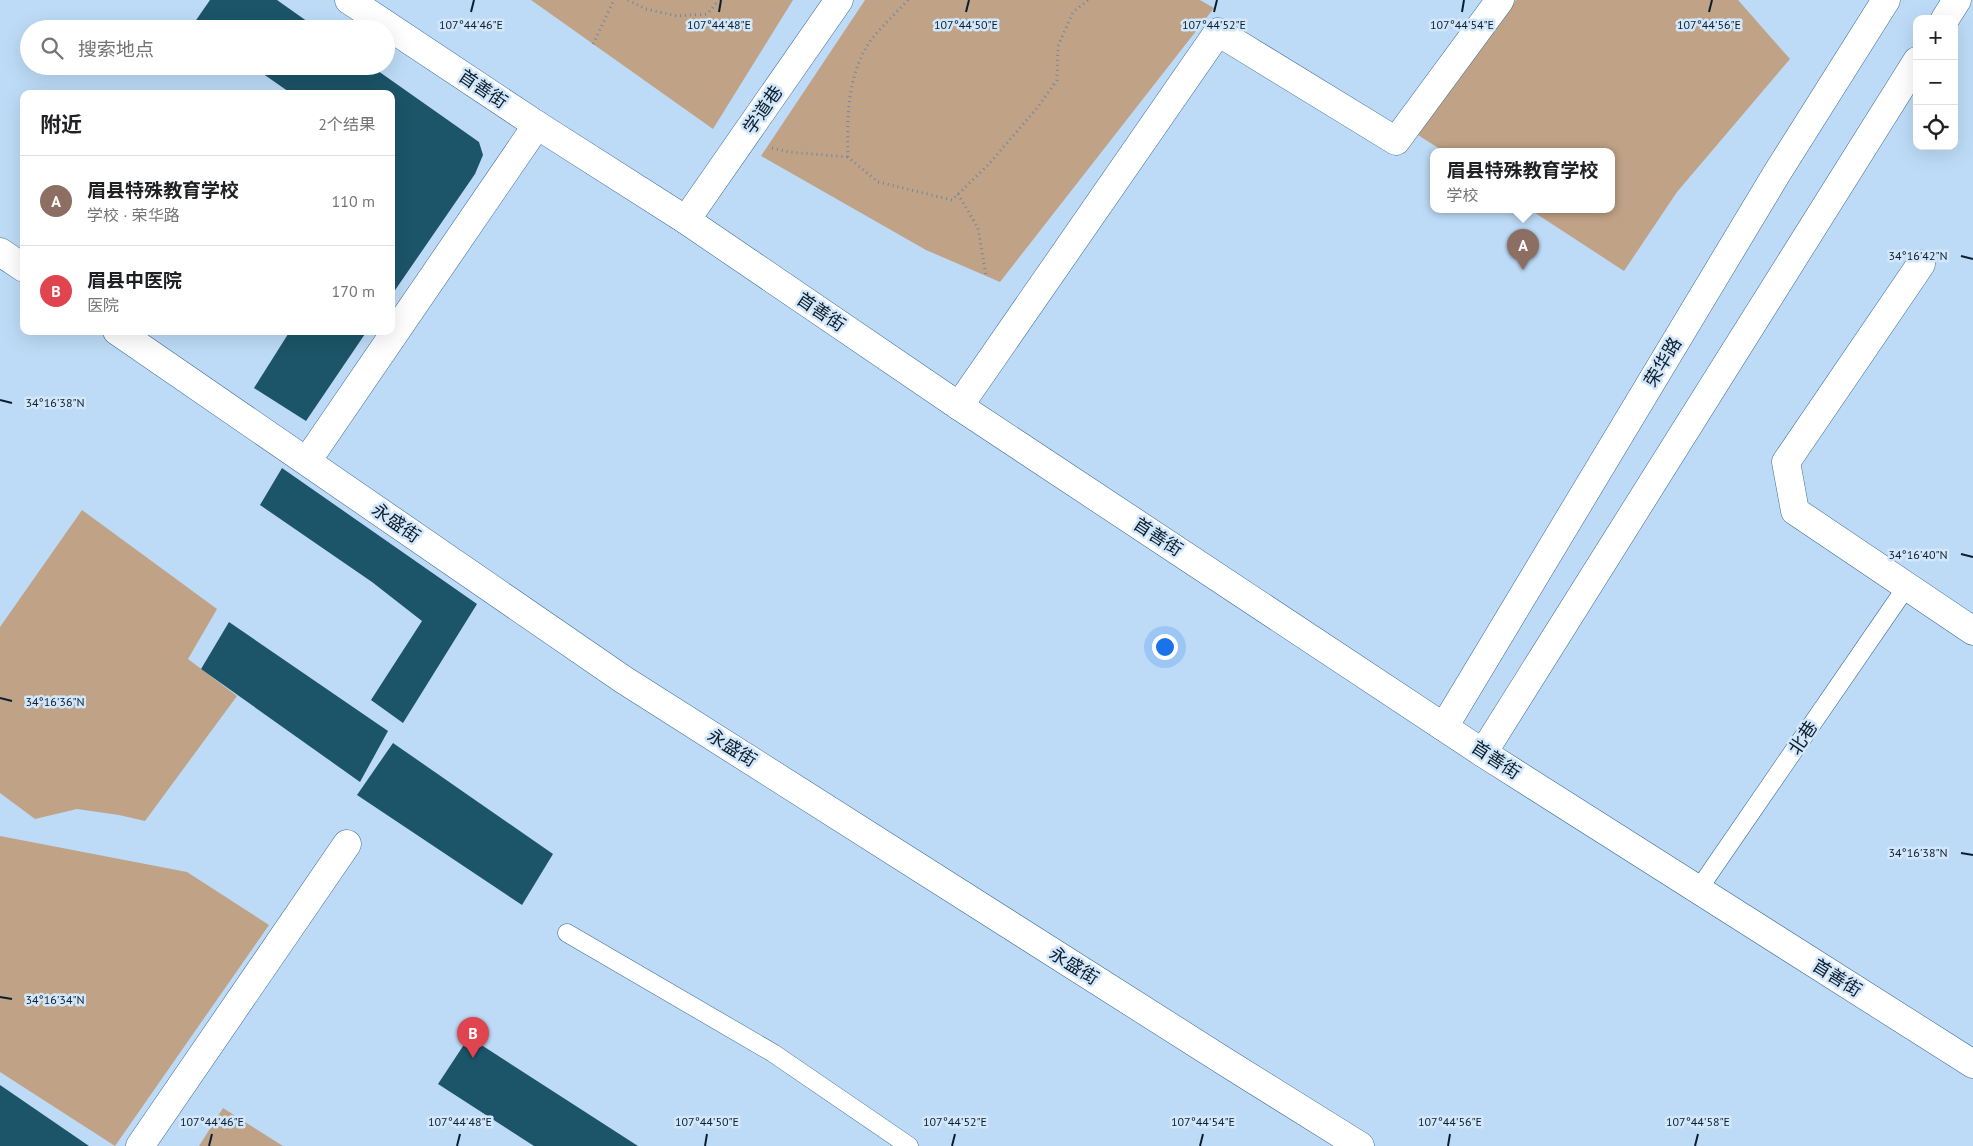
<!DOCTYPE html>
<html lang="zh">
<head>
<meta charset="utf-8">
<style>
  body { margin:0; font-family:"PT Sans","Noto Sans SC",sans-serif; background:#f6f6f6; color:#202124 }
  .controls { position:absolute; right:15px; top:15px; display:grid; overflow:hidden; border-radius:10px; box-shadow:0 5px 20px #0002 }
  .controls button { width:45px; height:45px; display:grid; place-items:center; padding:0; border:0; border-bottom:1px solid #e0e0e0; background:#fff; color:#202124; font:25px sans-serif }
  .you { position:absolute; left:1164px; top:646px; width:18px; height:18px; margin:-12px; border:4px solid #fff; border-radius:50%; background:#1a73e8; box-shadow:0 0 0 8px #1a73e833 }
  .badge { display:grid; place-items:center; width:32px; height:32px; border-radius:50%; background:#d93025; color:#fff; font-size:16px; font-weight:700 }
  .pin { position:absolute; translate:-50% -41px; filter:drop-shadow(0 1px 2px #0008) }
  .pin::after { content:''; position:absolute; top:26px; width:18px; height:15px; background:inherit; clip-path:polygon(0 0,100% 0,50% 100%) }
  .popup { position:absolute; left:1430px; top:148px; width:185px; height:65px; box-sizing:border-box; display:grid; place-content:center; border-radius:10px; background:#fff; filter:drop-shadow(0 1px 4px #0005); font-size:16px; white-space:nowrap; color:#757577 }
  .popup b { font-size:19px; color:#202124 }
  .popup::after { content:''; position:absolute; left:50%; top:100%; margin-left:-10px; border:10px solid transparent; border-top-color:#fff }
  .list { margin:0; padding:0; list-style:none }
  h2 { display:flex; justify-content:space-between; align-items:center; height:65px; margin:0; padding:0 20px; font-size:21px }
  h2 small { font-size:16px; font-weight:400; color:#757577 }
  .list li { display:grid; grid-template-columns:32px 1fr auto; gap:15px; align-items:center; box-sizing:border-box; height:90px; padding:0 20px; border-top:1px solid #e0e0e0 }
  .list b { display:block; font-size:19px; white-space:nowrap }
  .list p { margin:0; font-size:16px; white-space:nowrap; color:#757577 }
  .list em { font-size:16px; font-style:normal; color:#757577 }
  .icon { flex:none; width:28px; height:28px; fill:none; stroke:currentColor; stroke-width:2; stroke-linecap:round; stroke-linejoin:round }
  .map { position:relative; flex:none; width:1973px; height:1146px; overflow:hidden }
  .search { position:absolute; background:#fff; box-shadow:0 5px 20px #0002; left:20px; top:20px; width:375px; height:55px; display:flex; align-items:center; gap:12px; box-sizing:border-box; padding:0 18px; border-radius:28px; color:#757577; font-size:19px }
  .panel { position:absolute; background:#fff; box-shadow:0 5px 20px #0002; left:20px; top:90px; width:375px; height:245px; border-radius:10px }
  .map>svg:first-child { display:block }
</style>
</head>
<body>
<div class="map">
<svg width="1973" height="1146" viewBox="0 0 1973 1146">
  <rect width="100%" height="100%" fill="#bddbf7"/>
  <g fill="#c0a386">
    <path d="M 531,0 L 793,0 L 713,129 Z"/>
    <path d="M 865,0 L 1200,0 L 1214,8 L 1000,282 L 926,250 L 761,156 Z"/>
    <path d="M 1516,0 L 1738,0 L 1790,59 L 1677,192 L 1624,271 L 1529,209 L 1612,209 L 1612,151 L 1443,151 L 1418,135 Z"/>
    <path d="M 82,510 L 217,609 L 188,659 L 237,696 L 145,821 L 119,815 L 77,809 L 35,819 L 0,793 L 0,627 Z"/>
    <path d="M 0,836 L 187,872 L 269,925 L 115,1146 L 0,1072 Z"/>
    <path d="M 223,1108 L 283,1146 L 199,1146 Z"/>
  </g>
  <g fill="#1c5469">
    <path d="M 210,0 L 277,0 L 318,29 L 197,29 L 192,26 Z"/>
    <path d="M 252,66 L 371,66 L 479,142 L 483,155 L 475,174 L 391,296 L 391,171 L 395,165 L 391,162 L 391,94 L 292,94 Z"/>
    <path d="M 290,331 L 367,331 L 306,421 L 254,388 Z"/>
    <path d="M 282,468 L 477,604 L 403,723 L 371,700 L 422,621 L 372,582 L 260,505 Z"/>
    <path d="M 229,622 L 388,731 L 360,782 L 201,669 Z"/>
    <path d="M 393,743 L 553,854 L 522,905 L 357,795 Z"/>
    <path d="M 469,1037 L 638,1146 L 534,1146 L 438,1084 Z"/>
    <path d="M 0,1085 L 89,1146 L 0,1146 Z"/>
  </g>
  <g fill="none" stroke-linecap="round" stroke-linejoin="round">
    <g stroke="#3c6b94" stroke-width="19">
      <g id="lane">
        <path d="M 1698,890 L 1907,586"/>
        <path d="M 567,933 L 773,1053 L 909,1146"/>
      </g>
    </g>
    <g stroke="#3c6b94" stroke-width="29">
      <g id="street">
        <path d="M 686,220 L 839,0"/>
        <path d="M 0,252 L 24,268"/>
        <path d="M 1921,264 L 1786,462 L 1795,511 L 1973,631"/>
        <path d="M 117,331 L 624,680 L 1227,1063 L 1360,1146"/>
        <path d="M 959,406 L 1218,32 L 1396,141 L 1500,0"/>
        <path d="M 307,461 L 537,125"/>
        <path d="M 140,1146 L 347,844"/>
      </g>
    </g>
    <g stroke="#3c6b94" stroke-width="29">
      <g id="secondary">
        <path d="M 349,0 L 537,125 L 686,220 L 959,406 L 1483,753 L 1973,1064"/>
        <path d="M 1945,19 L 1957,0"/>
        <path d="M 1444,727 L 1777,173 L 1886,0"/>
        <path d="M 1483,753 L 1917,61"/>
      </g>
    </g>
    <g stroke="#6e879f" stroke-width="3" stroke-dasharray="1 4" stroke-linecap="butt">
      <path d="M 628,0 L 646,9 L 677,16 L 707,14 L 719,0"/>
      <path d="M 908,0 C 896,13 882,26 871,40 C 847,74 847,117 848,157 L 878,182 L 952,200 L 989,164 L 1037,108 L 1057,80 L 1058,46 L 1073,12 L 1088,0"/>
      <path d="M 593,44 L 614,0"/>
      <path d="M 772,148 L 789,152 L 848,157"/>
      <path d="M 958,194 L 978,228 L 986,276"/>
    </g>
    <use href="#lane" stroke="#fff" stroke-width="18"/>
    <use href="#street" stroke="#fff" stroke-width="28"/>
    <use href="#secondary" stroke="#fff" stroke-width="28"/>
  </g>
  <path fill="none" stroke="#0a1e2f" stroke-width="2" d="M 471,12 L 474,0M 719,12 L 721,0M 966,12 L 969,0M 1214,12 L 1217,0M 1462,12 L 1464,0M 1709,12 L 1712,0M 1961,256 L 1973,259M 0,400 L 12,403M 1961,554 L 1973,557M 0,698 L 12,701M 1961,853 L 1973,855M 0,997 L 12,999M 209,1146 L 212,1134M 457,1146 L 460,1134M 705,1146 L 707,1134M 952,1146 L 955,1134M 1200,1146 L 1203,1134M 1448,1146 L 1450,1134M 1695,1146 L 1698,1134"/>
  <g text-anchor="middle" stroke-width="5" stroke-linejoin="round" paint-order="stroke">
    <g font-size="18" fill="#0a1e2f" stroke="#d3e7fa">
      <text transform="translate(483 89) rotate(34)" y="6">首善街</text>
      <text transform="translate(763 110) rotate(-55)" y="6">学道巷</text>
      <text transform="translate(821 312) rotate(34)" y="6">首善街</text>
      <text transform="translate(1663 362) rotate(-59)" y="6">荣华路</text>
      <text transform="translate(396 523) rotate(35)" y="6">永盛街</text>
      <text transform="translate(1158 537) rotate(33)" y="6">首善街</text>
      <text transform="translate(1803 738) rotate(-56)" y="6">北巷</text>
      <text transform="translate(732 748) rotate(32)" y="6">永盛街</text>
      <text transform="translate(1496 760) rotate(33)" y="6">首善街</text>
      <text transform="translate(1074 966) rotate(32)" y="6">永盛街</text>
      <text transform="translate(1837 978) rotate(32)" y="6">首善街</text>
    </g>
  </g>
  <g font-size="12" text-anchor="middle" fill="#0a1e2f" stroke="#d3e7fa" stroke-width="5" stroke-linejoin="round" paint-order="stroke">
    <text x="471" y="29">107°44'46"E</text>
    <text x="719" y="29">107°44'48"E</text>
    <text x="966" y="29">107°44'50"E</text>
    <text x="1214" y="29">107°44'52"E</text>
    <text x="1462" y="29">107°44'54"E</text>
    <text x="1709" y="29">107°44'56"E</text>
    <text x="1918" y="260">34°16'42"N</text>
    <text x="55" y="407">34°16'38"N</text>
    <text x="1918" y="559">34°16'40"N</text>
    <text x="55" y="706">34°16'36"N</text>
    <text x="1918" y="857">34°16'38"N</text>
    <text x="55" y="1004">34°16'34"N</text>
    <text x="212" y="1126">107°44'46"E</text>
    <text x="460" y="1126">107°44'48"E</text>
    <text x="707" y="1126">107°44'50"E</text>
    <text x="955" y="1126">107°44'52"E</text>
    <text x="1203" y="1126">107°44'54"E</text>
    <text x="1450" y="1126">107°44'56"E</text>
    <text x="1698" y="1126">107°44'58"E</text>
  </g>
</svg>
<div class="controls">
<button>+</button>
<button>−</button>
<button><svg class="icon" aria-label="locate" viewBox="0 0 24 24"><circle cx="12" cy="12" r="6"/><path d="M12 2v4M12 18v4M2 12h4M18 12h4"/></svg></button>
</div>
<div class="you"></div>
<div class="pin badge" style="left:1523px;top:270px;background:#8d6e63">A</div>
<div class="popup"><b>眉县特殊教育学校</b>学校</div>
<div class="pin badge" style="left:473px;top:1058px;background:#e0444e">B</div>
<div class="search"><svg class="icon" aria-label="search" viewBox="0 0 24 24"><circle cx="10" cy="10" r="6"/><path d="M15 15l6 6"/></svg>搜索地点</div>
<section class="panel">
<h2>附近<small>2个结果</small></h2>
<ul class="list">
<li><span class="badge" style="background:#8d6e63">A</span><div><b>眉县特殊教育学校</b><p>学校 · 荣华路</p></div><em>110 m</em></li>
<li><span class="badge" style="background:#e0444e">B</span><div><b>眉县中医院</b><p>医院</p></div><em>170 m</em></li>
</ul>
</section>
</div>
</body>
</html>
